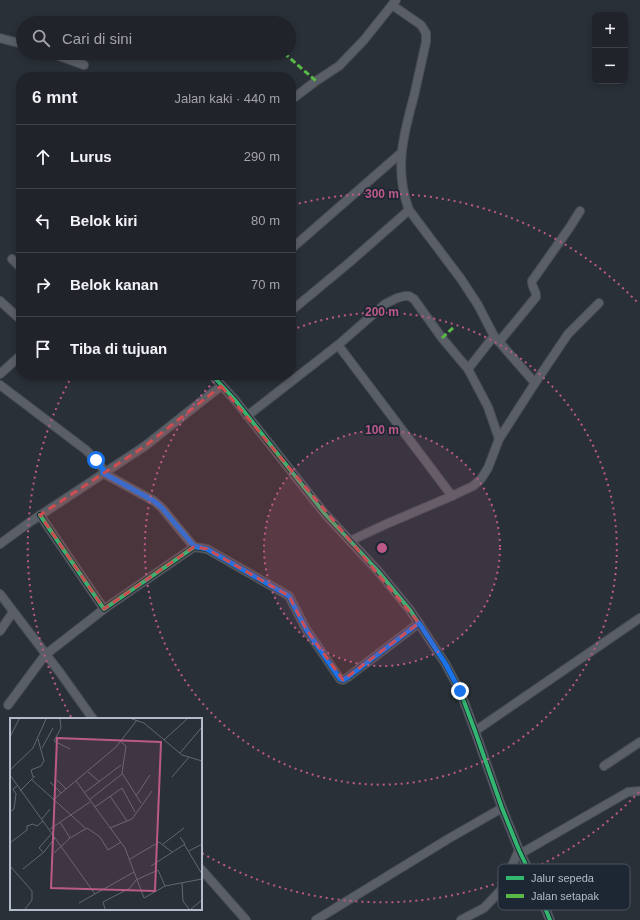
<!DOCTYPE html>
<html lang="id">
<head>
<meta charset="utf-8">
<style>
  body { margin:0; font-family:Helvetica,sans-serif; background:#2d3036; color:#f1f3f6 }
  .controls { position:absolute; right:12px; top:12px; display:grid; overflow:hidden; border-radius:8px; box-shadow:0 2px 6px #0003 }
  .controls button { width:36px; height:36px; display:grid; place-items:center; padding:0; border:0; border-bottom:1px solid #3d4147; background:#20242a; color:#f1f3f6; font:20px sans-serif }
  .stop { position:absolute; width:12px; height:12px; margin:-9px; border:3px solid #1a73e8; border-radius:50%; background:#fff }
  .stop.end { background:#1a73e8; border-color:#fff; box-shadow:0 1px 4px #0008 }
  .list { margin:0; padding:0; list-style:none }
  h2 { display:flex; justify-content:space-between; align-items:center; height:52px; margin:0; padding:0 16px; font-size:17px }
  h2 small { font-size:13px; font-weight:400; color:#a2a4a8 }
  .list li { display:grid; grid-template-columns:26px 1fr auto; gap:12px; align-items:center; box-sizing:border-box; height:64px; padding:0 16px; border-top:1px solid #3d4147 }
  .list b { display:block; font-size:15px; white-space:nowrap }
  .list em { font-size:13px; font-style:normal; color:#a2a4a8 }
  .icon { flex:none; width:22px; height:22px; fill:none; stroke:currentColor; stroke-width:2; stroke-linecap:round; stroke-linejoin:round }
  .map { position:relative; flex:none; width:640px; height:920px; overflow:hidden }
  .search { position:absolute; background:#20242a; box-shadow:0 2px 6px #0003; left:16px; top:16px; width:280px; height:44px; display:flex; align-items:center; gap:10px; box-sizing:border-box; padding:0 14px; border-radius:22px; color:#a2a4a8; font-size:15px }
  .panel { position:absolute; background:#20242a; box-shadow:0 2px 6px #0003; left:16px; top:72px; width:280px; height:308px; border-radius:16px }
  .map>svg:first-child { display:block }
</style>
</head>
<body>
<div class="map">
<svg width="640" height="920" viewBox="0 0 640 920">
  <rect width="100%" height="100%" fill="#2a3038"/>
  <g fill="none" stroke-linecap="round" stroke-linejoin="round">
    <g stroke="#484c53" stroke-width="10">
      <g id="minor">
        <path d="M 392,5 L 421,25 L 426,33 L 426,42 C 422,60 418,78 414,96 C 403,136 394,170 409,210 L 461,279 L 478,305 L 494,336 L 535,383"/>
        <path d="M 0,38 L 23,44"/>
        <path d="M 51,53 L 84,65"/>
        <path d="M 291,100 L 316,81 L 339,66 L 364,40 L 396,0"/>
        <path d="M 291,249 L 401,153"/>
        <path d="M 12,259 L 21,268"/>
        <path d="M 0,301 L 21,320"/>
        <path d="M 291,311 L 350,262 L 409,210"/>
        <path d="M 499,342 L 536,297 C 537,291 531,287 532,281 L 570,227 L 580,211"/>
        <path d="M 338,345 L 452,496"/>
        <path d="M 468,369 L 494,336"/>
        <path d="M 0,374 L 21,355"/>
        <path d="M 212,375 L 235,400 L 325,514 L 378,571 L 410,610 L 445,663 L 460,691 L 475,731 L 502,808 L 519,850 L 536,886 L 550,920"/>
        <path d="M 0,385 L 86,450 L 96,460 L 105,472"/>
        <path d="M 247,416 L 338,345 L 385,304 L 397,298 L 405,296 L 409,296 L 414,299 L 442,338 L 468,369 L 488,407 L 499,439"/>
        <path d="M 103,473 L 154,501 L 162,508 L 194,547"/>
        <path d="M 40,515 L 104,609 L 194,547 L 207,549 L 289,596 L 306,629 L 340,679 L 343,680 L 348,677 L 419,623"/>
        <path d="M 350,541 L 384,525 L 452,496 L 473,486 L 481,479 L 488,468 L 499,439 L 535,383 L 568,334 L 599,303"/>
        <path d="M 0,544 L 30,522 L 145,446 L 221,386"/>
        <path d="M 0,594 L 61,674 L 93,719"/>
        <path d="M 0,631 L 13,612"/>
        <path d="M 8,705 L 45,655 L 104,609"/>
        <path d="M 475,731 L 640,618"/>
        <path d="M 604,766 L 640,742"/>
        <path d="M 520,854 L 628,792 L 640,791"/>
        <path d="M 201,869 L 246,920"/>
        <path d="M 316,920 L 448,839 L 502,808"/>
        <path d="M 461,920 L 484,908 L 501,890 L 519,850"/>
      </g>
    </g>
    <use href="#minor" stroke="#5a5e66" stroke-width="8"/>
    <g stroke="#58b947" stroke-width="3" stroke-dasharray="6 3" stroke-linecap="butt">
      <path d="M 284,53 L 316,81"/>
      <path d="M 442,338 L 455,326"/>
    </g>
    <g stroke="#1d2633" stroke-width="6">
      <g id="cycleway">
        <path d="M 212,375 L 235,400 L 325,514 L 378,571 L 410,610 L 445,663 L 460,691 L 475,731 L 502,808 L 519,850 L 536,886 L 550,920"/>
        <path d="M 40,515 L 104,609 L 194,547 L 207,549 L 289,596 L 306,629 L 340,679 L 343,680 L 348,677 L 419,623"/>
      </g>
    </g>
    <use href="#cycleway" stroke="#33b770" stroke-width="4"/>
  </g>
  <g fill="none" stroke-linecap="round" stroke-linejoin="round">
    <path stroke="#1a73e8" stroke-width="5" d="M 96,460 L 105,472 L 103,473 L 154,501 L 162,508 L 194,546 L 207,549 L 289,596 L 306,629 L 340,679 L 343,680 L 348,677 L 419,623 L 445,663 L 460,691"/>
  </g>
  <path fill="#ce4d50" fill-opacity="0.2" stroke="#ce4d50" stroke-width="3" stroke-dasharray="8 5" stroke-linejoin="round" d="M 221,386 L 419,623 L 343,680 L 306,629 L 289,596 L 207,549 L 194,547 L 104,609 L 40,515 L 145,446 Z"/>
  <circle cx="382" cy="548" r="118" fill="#bc5a87" fill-opacity=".12"/>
  <g fill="none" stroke="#bc5a87" stroke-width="2" stroke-dasharray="2 4">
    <circle cx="382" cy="548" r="118"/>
    <path d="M292 330A236 236 0 1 1 221 375"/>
    <path d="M639 792A354 354 0 0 1 202 853M71 717A354 354 0 0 1 72 376M293 205A354 354 0 0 1 639 304"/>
  </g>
  <g transform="translate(10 718)">
    <rect width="192" height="192" fill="#2a3038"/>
    <path fill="none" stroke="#616872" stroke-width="1" d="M 50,1 L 51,10 L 44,23 L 60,31M 122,1 L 134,5 L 172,37 L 192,43M 0,19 L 9,1M 154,22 L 177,1M 110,23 L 116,28 L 112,55 L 131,85M 32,30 L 43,10M 170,35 L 192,9M 0,52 L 23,30 L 36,1M 78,54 L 90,64M 0,57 L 85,176M 23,59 L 21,52 L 31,48 L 34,43 L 28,21M 162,59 L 179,39M 21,61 L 61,97M 47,62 L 56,71M 66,63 L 115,130 L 134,180 L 155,168 L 192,161M 40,64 L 51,75M 10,73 L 25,58M 74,75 L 111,47M 100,78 L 117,103M 126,78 L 140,57M 43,82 L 106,29 L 127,2M 79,82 L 112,56M 85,89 L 112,70 L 125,94M 0,94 L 4,91 L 6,76 L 3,71 L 7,68M 61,97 L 75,110M 32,101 L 40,91M 50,104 L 60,120 L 77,110 L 90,119 L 98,132 L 111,124M 100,110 L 122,101 L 142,73M 40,111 L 80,84M 0,125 L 17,112 L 17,108 L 23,106 L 27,108 L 33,103M 153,126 L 174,110M 174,126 L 192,156M 179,133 L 192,126M 33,134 L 29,130 L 42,115M 44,135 L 60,120M 120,141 L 149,124 L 162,134M 0,148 L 22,173 L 22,182 L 15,191M 141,148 L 175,126 L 170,119M 13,151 L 34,134 L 45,120M 126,162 L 148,152 L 155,168M 172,165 L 173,183 L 179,191M 69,185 L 124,154M 95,191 L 93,184 L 120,170 L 126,162M 181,191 L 192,182"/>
    <path fill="#bc5a87" fill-opacity="0.15" stroke="#bc5a87" stroke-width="2" d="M 47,20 L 151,24 L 145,173 L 41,170 Z"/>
    <rect width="192" height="192" fill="none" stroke="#b4bcc9" stroke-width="2"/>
  </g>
  <rect x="498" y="864" width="132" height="46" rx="6" fill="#1d2633" stroke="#4a5360" stroke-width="1"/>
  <rect x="506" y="876" width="18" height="4" fill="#33b770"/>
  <rect x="506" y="894" width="18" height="4" fill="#58b947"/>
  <g font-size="11" fill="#b4bcc9">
    <text x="531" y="882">Jalur sepeda</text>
    <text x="531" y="900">Jalan setapak</text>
  </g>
  <circle cx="382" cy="548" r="6" fill="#bc5a87" stroke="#1d2633" stroke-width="2"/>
  <g font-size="12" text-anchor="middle" font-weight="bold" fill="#bc5a87" stroke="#1d2633" stroke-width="3.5" stroke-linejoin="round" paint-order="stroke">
    <text x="382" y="198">300 m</text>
    <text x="382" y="316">200 m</text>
    <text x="382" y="434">100 m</text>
  </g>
</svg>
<div class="controls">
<button>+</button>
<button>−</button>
</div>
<div class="stop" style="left:96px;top:460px"></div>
<div class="stop end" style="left:460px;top:691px"></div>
<div class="search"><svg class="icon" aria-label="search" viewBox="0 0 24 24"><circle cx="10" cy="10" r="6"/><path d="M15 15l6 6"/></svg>Cari di sini</div>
<section class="panel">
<h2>6 mnt<small>Jalan kaki · 440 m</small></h2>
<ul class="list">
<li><svg class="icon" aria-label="ahead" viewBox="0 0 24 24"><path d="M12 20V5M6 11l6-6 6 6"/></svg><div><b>Lurus</b></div><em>290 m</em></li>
<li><svg class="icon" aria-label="left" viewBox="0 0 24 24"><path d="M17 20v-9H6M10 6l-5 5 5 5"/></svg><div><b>Belok kiri</b></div><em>80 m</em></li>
<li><svg class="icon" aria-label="right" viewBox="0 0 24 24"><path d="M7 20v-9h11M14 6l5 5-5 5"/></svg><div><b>Belok kanan</b></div><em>70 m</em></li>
<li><svg class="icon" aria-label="arrive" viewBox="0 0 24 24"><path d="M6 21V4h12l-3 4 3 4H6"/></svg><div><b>Tiba di tujuan</b></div></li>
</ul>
</section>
</div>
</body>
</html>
